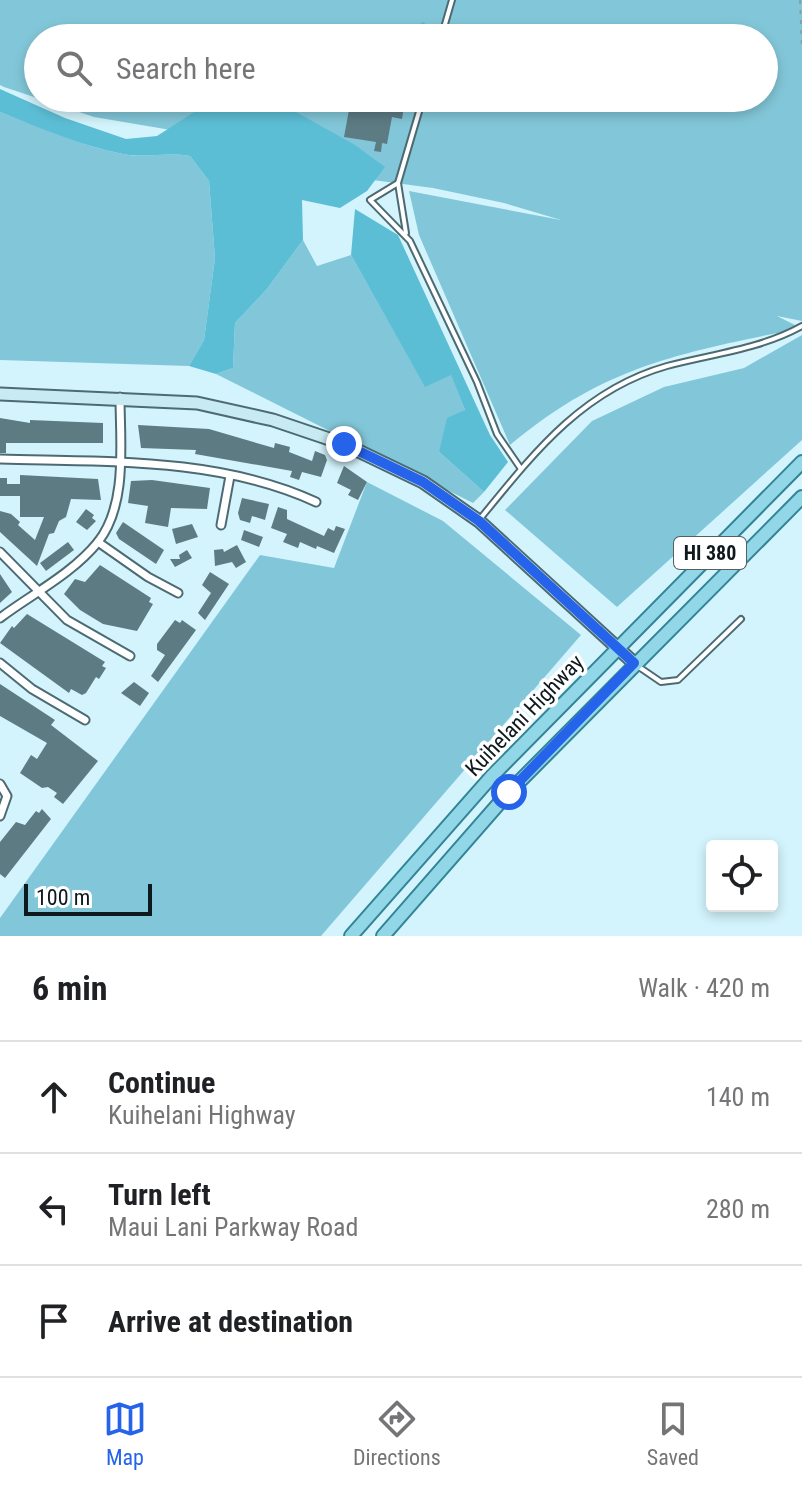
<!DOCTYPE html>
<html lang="en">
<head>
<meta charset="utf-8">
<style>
  body { margin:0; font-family:"Roboto Condensed",sans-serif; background:#f2f2f2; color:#202124 }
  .controls { position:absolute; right:24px; bottom:24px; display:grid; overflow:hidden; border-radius:8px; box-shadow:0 4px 12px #0003 }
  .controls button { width:72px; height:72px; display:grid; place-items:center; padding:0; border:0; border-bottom:2px solid #e0e0e0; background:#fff; color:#202124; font:40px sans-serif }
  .scale { position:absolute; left:24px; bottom:20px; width:128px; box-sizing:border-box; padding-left:8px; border:4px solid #0d191c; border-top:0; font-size:22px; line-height:28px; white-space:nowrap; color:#0d191c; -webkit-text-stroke:6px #fff; paint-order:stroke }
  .stop { position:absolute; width:24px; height:24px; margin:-18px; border:6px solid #2563eb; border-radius:50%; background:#fff }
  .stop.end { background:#2563eb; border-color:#fff; box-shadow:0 2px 8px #0008 }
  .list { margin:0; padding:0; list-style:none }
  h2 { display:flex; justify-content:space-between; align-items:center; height:104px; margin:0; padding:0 32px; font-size:34px }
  h2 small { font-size:26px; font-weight:400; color:#757577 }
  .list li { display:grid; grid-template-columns:52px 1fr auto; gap:24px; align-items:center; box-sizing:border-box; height:112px; padding:0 32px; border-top:2px solid #e0e0e0 }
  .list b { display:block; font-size:30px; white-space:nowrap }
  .list p { margin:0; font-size:26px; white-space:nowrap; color:#757577 }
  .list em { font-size:26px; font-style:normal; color:#757577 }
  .icon { flex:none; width:44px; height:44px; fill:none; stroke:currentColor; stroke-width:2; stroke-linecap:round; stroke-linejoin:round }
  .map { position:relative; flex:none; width:802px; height:936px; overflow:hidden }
  .search { position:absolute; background:#fff; box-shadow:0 4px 12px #0003; left:24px; right:24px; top:24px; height:88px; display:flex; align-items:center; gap:20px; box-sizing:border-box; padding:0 28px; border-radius:44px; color:#757577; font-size:30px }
  .sheet { height:440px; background:#fff }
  nav { display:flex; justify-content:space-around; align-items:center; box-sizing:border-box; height:112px; border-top:2px solid #e0e0e0; background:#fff; font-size:22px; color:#757577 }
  nav a { display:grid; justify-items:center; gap:4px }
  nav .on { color:#2563eb }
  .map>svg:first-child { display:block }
</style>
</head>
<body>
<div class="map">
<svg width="802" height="936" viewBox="0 0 802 936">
  <rect width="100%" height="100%" fill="#d3f4fc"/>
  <g fill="#82c7d9" fill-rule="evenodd">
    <path d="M 0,0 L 802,0 L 802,321 L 777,316 L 801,328 C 682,353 607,364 510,445 L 419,235 L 409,191 L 561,220 L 504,203 L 433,188 L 320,173 L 230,140 L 94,117 L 4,87 L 0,85 ZM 38,38 L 764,38 L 764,98 L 38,98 Z"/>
    <path d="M 0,112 C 40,127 81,146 123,154 C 145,158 168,152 190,156 L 209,181 L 215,258 L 204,340 L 189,366 L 0,360 Z"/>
    <path d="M 303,240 L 317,266 L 351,255 L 425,386 L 451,374 L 465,410 L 439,452 L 484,492 L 473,503 L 216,374 L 233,368 L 235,323 L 267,289 Z"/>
    <path d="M 802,335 L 802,440 L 617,607 L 505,510 L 592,421 L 664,387 L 744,368 Z"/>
    <path d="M 367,482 L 443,521 L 581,635 L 321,936 L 0,936 L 0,918 L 260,555 L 334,568 Z"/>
  </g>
  <g fill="#5cbed5">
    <path d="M 423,22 L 428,26 L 427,38 L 363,38 L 378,30 L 392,29 L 403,37 Z"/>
    <path d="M 0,89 L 65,118 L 126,139 L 157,136 L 216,98 L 271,98 L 355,145 L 385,167 L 367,191 L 340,208 L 302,200 L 303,240 L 267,289 L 235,323 L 233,368 L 216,374 L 189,366 L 204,340 L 215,258 L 209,181 L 190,156 C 168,152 144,158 123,154 C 81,146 40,128 0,112 Z"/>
    <path d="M 355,209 L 398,235 L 490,435 L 508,462 L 484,492 L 439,452 L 447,418 L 465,410 L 451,375 L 425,387 L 351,255 Z"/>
  </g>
  <g fill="#5d7b83">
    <path d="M 361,98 L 386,98 L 385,104 L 404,107 L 402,119 L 392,117 L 387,144 L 382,143 L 381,152 L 374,151 L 376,142 L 344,137 L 351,99 L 361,101 Z"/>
    <path d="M 0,418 L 30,423 L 30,420 L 103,423 L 103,443 L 6,443 L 6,453 L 0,453 Z"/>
    <path d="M 138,425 L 209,429 L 274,448 L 275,443 L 290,447 L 289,452 L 312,461 L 315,451 L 325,455 L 327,460 L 321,477 L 302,472 L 299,480 L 290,477 L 292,471 L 195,454 L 196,450 L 141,448 Z"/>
    <path d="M 344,466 L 367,482 L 358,500 L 348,495 L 351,490 L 337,483 Z"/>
    <path d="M 20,475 L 98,479 L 101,500 L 71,499 L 66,517 L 59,521 L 54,533 L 49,534 L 37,566 L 0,532 L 0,511 L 11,514 L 20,522 L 18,525 L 35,540 L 44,517 L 20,517 L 20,496 L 0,496 L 0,478 L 7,478 L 7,484 L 20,484 Z"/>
    <path d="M 152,480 L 210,488 L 207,509 L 171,508 L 168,527 L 145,523 L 148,506 L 128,503 L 131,481 Z"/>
    <path d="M 242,498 L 269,504 L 265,520 L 252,516 L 250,523 L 240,520 L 238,513 Z"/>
    <path d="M 278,507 L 287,510 L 287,519 L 324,536 L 328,528 L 334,531 L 336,526 L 345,529 L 334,553 L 317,546 L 316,549 L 300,542 L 298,548 L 283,542 L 287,534 L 271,528 Z"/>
    <path d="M 86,509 L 94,515 L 92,518 L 96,521 L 87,530 L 76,522 Z"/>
    <path d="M 123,522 L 164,550 L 156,564 L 119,539 L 116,533 Z"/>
    <path d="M 192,524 L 198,537 L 176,544 L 172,529 Z"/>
    <path d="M 244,530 L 263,537 L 259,547 L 241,540 Z"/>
    <path d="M 68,542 L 74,550 L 46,571 L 40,563 Z"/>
    <path d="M 237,545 L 246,562 L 236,568 L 232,562 L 215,566 L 214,550 L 223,549 L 224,552 Z"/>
    <path d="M 187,550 L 192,558 L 175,567 L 170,559 L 180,559 L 179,555 Z"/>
    <path d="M 100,565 L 151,598 L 149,602 L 153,604 L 137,631 L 103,624 L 80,610 L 64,594 L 75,579 L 85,582 Z"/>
    <path d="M 210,572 L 229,584 L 205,620 L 198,613 L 211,593 L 202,585 Z"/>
    <path d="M 0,574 L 12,592 L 0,603 Z"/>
    <path d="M 27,614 L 105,662 L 102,666 L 106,668 L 99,679 L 96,677 L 86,693 L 82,695 L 71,689 L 69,693 L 0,643 L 12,626 L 14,628 Z"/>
    <path d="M 175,620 L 180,623 L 182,620 L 196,630 L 158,682 L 151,676 L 165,655 L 157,650 L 157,644 Z"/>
    <path d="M 134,682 L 149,693 L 140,706 L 121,693 Z"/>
    <path d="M 0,684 L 55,720 L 51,725 L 98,761 L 63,804 L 54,797 L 57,793 L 48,787 L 42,788 L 20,773 L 31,755 L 37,759 L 47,743 L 0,716 Z"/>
    <path d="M 42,809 L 51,819 L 5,878 L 0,874 L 0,842 L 16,822 L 25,825 L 36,811 L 39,813 Z"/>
  </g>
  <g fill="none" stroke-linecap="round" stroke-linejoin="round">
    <g stroke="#4d6a72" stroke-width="8">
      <g id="lane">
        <path d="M 441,38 L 452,0"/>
        <path d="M 398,183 L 370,200 L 410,241 L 477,382 L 497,434 L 521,469"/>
        <path d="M 406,233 L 398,183 L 423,98"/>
        <path d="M 480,519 C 533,454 582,390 667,366 C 712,354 761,349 802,326"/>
        <path d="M 639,667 L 661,682 L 678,680 L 741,619"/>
      </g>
    </g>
    <g stroke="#4d6a72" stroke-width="11">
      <g id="street">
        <path d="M 0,459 C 104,462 219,457 316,502"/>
        <path d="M 221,525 L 230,476"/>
        <path d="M 98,542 L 148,577 L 178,593"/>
        <path d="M 0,552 L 67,620 L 130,656"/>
        <path d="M 0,618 C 32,594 72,574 98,542 C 128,504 120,442 120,397"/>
        <path d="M 0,663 L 32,689 L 85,720"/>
        <path d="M 0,784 L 7,796 L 0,816"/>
      </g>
    </g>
    <g stroke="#4d6a72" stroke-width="15">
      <path id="secondary" d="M 0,394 L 197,403 L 273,420 L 344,444 L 423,482 L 479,521 L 634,663"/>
    </g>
    <g stroke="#338496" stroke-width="16">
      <g id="primary">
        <path d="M 351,936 L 492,776 L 802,462"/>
        <path d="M 383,936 L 509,792 L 802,497"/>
      </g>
    </g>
    <path stroke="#859ea4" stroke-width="2" stroke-dasharray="4 6" stroke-linecap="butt" d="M 800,0 L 802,50"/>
    <use href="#lane" stroke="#fff" stroke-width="4"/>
    <use href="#street" stroke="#fff" stroke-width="7"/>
    <use href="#secondary" stroke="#c8ebf3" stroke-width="11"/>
    <use href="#primary" stroke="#91d7e8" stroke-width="12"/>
  </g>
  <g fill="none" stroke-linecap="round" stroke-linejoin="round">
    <path stroke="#2563eb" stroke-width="10" d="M 344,444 L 423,482 L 479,521 L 634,663 L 509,792"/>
  </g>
  <g text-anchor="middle" stroke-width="7" stroke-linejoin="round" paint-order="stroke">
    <rect fill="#fff" stroke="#565e60" stroke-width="2" x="674" y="537" width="72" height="32" rx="6"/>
    <g font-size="20" font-weight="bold" fill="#0d191c">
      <text x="710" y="560">HI 380</text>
    </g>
    <g font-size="22" fill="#0d191c" stroke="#fff">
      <text transform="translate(524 715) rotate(-46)" y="8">Kuihelani Highway</text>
    </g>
  </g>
</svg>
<div class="controls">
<button><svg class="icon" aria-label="locate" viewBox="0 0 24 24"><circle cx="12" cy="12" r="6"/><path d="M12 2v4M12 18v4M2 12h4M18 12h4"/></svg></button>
</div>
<div class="scale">100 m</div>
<div class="stop" style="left:509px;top:792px"></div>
<div class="stop end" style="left:344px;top:444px"></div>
<div class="search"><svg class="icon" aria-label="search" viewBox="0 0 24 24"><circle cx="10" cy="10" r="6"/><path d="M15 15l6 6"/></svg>Search here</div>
</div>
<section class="sheet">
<h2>6 min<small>Walk · 420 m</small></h2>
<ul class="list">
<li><svg class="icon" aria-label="ahead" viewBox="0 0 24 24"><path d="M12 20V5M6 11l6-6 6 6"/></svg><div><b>Continue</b><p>Kuihelani Highway</p></div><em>140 m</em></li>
<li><svg class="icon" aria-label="left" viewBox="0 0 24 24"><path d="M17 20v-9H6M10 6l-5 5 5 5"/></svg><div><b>Turn left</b><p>Maui Lani Parkway Road</p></div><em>280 m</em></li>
<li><svg class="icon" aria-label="arrive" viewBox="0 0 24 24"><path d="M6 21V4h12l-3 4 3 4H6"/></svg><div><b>Arrive at destination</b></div></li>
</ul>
</section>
<nav>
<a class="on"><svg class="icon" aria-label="map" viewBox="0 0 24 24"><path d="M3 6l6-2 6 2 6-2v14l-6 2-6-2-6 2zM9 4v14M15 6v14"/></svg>Map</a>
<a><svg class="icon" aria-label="directions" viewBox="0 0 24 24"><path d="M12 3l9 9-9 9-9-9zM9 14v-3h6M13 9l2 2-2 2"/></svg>Directions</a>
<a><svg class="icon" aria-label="saved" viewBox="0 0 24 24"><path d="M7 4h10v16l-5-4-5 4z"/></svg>Saved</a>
</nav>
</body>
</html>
